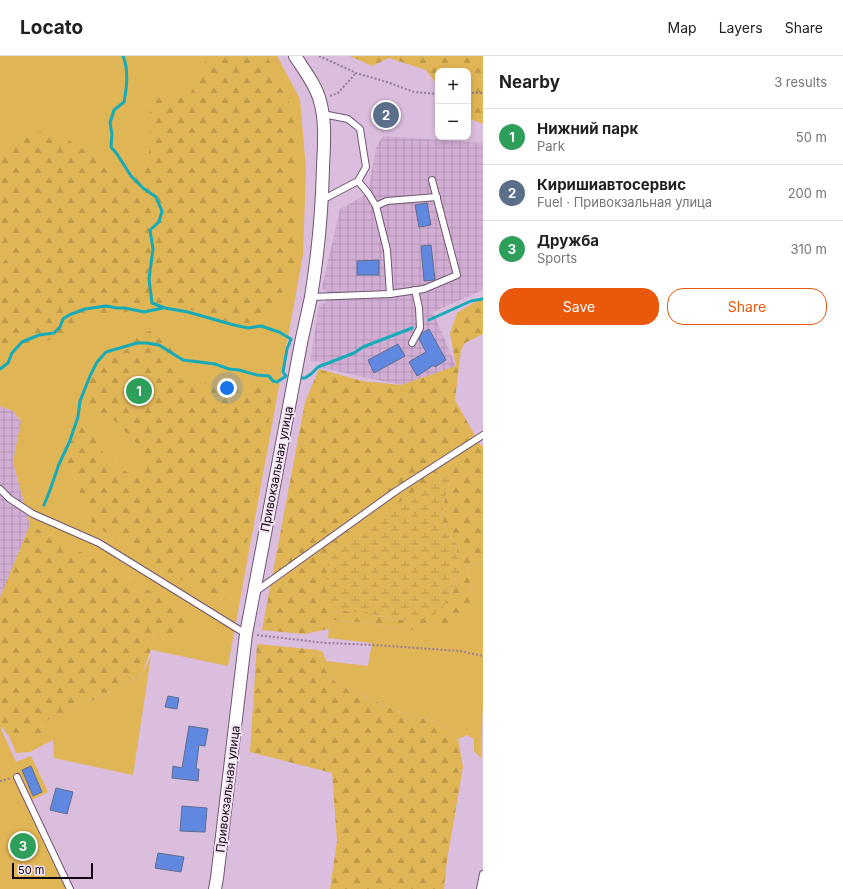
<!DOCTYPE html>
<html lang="en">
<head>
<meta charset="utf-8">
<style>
  body { margin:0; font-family:Inter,sans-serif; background:#f6f6f6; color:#202124 }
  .controls { position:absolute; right:12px; top:12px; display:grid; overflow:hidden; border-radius:8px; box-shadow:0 2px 6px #0003 }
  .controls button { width:36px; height:36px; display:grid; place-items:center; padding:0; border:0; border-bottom:1px solid #e0e0e0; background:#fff; color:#202124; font:20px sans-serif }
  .scale { position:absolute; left:12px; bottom:10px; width:81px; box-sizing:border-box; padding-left:4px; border:2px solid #110712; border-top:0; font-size:11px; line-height:14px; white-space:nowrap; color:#110712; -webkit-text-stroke:3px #f3e3f3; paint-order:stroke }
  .you { position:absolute; left:227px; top:332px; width:14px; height:14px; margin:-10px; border:3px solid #fff; border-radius:50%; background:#1a73e8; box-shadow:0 0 0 6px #1a73e833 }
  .badge { display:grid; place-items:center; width:26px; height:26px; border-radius:50%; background:#ea580c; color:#fff; font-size:13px; font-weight:700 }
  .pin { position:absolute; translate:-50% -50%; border:2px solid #fff; box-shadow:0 1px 4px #0006 }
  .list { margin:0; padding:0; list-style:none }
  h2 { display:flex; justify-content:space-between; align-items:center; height:52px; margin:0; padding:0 16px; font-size:17px }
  h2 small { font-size:13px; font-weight:400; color:#757577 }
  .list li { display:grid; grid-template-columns:26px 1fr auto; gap:12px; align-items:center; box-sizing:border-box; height:56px; padding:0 16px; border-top:1px solid #e0e0e0 }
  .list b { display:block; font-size:15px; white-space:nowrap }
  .list p { margin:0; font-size:13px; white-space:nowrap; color:#757577 }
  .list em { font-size:13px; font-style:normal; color:#757577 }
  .actions { display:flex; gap:8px; padding:12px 16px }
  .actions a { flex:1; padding:9px 0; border:1px solid #ea580c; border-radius:16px; text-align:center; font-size:14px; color:#ea580c }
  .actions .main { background:#ea580c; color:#fff }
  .map { position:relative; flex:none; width:483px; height:833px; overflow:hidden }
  header { display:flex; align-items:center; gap:24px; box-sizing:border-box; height:56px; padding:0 20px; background:#fff; border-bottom:1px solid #e0e0e0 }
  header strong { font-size:19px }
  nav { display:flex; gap:22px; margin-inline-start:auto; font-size:14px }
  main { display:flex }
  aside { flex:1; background:#fff }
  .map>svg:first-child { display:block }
</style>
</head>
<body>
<header>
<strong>Locato</strong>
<nav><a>Map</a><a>Layers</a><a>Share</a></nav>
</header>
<main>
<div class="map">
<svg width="483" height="833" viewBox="0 0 483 833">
  <defs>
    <pattern id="industrial-grid" width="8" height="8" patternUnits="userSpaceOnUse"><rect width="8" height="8" fill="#d2aed4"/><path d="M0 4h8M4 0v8" fill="none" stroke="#b394b5"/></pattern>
    <pattern id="forest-firs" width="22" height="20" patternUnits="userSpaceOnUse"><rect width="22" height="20" fill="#e0b555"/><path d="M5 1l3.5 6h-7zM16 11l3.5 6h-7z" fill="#bf9a49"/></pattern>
    <pattern id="wetland-marsh" width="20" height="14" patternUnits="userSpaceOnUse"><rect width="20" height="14" fill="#e0b555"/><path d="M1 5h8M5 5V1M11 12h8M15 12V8" fill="none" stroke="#bf9a49"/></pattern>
  </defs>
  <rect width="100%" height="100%" fill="#dbbddd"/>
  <g fill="url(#industrial-grid)">
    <path d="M 383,80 L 483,87 L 483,234 L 433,256 L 456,310 L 401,329 L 322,312 L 320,306 L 310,305 L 319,250 L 326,246 L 327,236 L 322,232 L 340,153 L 368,137 L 376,91 Z"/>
    <path d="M 0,350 L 13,355 L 21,366 L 13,406 L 30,469 L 0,542 Z"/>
  </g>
  <g fill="#e0b555">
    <path d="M 0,0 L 277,0 L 300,43 L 306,113 L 303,199 L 228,610 L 138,591 L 58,659 L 107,638 L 141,620 L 151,600 L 133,719 L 54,702 L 53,684 L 30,696 L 16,697 L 9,680 L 2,671 L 1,673 L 16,706 L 31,700 L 48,736 L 27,746 L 66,833 L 0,833 L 0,542 L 30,469 L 13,406 L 21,365 L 13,355 L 0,350 Z"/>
    <path d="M 483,507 L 483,650 L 481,702 L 474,695 L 474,683 L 467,679 L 458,683 L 441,667 L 404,658 L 338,629 L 325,614 L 318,594 L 323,596 L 326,605 L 368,610 L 372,587 L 328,582 L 329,573 L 332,564 L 371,567 L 402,574 L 472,544 L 468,508 Z"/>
  </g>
  <g fill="url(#forest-firs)" fill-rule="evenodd">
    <path d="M 208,0 L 267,0 L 294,57 L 299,150 L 294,215 L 269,259 L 252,269 L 220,264 L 192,254 L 157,251 L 90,262 L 59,280 L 30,292 L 0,290 L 0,209 L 8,202 L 0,181 L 0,104 L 15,81 L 52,74 L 86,95 L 130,126 L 147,110 L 150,89 L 150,40 L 179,40 L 191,37 Z"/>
    <path d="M 350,0 L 483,0 L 483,68 L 468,62 L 468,15 L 438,15 L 438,30 L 426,14 L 389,2 L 372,10 Z"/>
    <path d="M 483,241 L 483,278 L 465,287 L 461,294 L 455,344 L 481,390 L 483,389 L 483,507 L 468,508 L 472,544 L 453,571 L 402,574 L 371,567 L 333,564 L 329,573 L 304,578 L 262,574 L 305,346 L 319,313 L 362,325 L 401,329 L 456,310 L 450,277 L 457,257 ZM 454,419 L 448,429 L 444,447 L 442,460 L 446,477 L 456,487 L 458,502 L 457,519 L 449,540 L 410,565 L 380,560 L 367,556 L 349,556 Z"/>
    <path d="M 156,273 L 172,289 L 174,309 L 181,324 L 203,327 L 218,323 L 234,329 L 252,328 L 262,326 L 272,340 L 269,365 L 248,481 L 233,534 L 227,542 L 213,543 L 161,512 L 92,467 L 78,431 L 65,405 L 62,390 L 72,368 L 93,376 L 106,402 L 128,417 L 145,406 L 143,394 L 109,359 L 90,357 L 83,344 L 87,316 L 122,298 L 140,278 Z"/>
    <path d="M 30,469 L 60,484 L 183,554 L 189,564 L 182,577 L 155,583 L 141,620 L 107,638 L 47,664 L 42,681 L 17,682 L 0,668 L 0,542 Z"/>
    <path d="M 257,588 L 318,594 L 325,614 L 338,629 L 404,658 L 441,667 L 458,683 L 463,711 L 447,804 L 444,833 L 330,833 L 337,785 L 332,717 L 250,696 Z"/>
  </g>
  <path fill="url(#wetland-marsh)" d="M 447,414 L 454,419 L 448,429 L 444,447 L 442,460 L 446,477 L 456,487 L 458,502 L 457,519 L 449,540 L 442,553 L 429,562 L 410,565 L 380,560 L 367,556 L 349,556 L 335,553 L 329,540 L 326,524 L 328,506 L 336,492 L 361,472 Z"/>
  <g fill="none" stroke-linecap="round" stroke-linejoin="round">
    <g stroke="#15abb8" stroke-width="3">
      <path d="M 429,264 L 471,245 L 483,243"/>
      <path d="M 0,313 L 8,307 L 12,297 L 22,286 L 39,279 L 54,277 L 60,271 L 63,263 L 69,259 L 85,253 L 106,250 L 117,252 L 125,252 L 144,256 L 163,252"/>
      <path d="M 301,322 L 305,322 L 311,318 L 318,311 L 354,297 L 363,291 L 412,272"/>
      <path d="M 44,449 L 50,434 L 59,408 L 69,387 L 78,361 L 80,345 L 90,320 L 97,306 L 106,296 L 137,287 L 147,287 L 159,289 L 183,304 L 215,308 L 229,313 L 239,314 L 257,319 L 269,320 L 273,325 L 277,326 L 286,320 L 283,316 L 287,293 L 291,283 L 279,276 L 261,270 L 248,272 L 234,269 L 188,256 L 165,252 L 152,247 L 149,223 L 153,193 L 150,174 L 159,166 L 162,155 L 156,141 L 143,132 L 131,120 L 117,98 L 111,91 L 112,78 L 110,67 L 114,54 L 124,46 C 127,31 129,14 123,0"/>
    </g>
  </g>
  <g fill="#6188e1" stroke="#5d6d8e">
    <path d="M 385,45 L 399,55 L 387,73 L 373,64 Z"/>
    <path d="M 427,147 L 431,169 L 419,171 L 415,149 Z"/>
    <path d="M 431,189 L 435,224 L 424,225 L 421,190 Z"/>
    <path d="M 379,204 L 379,219 L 357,219 L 357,205 Z"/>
    <path d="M 429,273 L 446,304 L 435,311 L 434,309 L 417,320 L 409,306 L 426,296 L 419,283 L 422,277 Z"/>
    <path d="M 398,288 L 405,300 L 374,317 L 368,304 Z"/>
    <path d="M 168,640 L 179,642 L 177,653 L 165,651 Z"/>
    <path d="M 189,670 L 208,673 L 205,690 L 199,689 L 196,713 L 199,713 L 198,725 L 172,722 L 173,710 L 182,712 Z"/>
    <path d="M 31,710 L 42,736 L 33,740 L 22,714 Z"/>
    <path d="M 56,732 L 73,736 L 67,758 L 50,754 Z"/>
    <path d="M 182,750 L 207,752 L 205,776 L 180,775 Z"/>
    <path d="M 158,797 L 184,801 L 181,816 L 155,812 Z"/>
  </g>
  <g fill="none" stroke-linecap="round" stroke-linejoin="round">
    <g stroke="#705571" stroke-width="8">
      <g id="lane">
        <path d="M 358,125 L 368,137 L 376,150 L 387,194 L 390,238"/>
        <path d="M 322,144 L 358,125 L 366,111 L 360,73 L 348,63 L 323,58"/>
        <path d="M 376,150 L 387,145 L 437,141"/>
        <path d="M 311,241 L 390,238 L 424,233 L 457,219 L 432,124"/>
        <path d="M 412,287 L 420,272 L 419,252 L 415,234"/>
        <path d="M 0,433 L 10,443 L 33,458 L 99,487 L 246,578"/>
        <path d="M 255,536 L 396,435 L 483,379"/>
        <path d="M 17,721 L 70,833"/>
        <path d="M 480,833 L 483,818"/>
      </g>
    </g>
    <g stroke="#705571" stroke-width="14">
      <path id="street" d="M 215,833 L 217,822 L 246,578 L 302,282 C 305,269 308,255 311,241 C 318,198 322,154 323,111 C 324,89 326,66 320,45 C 316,29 304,14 295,0"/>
    </g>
    <g stroke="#957e96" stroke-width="2" stroke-dasharray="2 2" stroke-linecap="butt">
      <path d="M 319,0 L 356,17 L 387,26 L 414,36 L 438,38"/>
      <path d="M 468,37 L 483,37"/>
      <path d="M 330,40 L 338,37 L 356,17"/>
      <path d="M 257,579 L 326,587 L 374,589 L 460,595 L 483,600"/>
      <path d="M 0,725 L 11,722"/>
    </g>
    <use href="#lane" stroke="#fff" stroke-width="6"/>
    <use href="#street" stroke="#fff" stroke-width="12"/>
  </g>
  <g text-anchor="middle" stroke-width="4" stroke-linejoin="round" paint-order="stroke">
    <g font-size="12" fill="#110712" stroke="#f3e3f3">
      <text transform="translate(277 413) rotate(-79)" y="4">Привокзальная улица</text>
      <text transform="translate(228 733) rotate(-83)" y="4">Привокзальная улица</text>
    </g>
  </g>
</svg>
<div class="controls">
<button>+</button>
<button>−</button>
</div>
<div class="scale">50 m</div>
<div class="you"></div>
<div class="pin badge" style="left:139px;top:335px;background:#2e9e5b">1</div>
<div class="pin badge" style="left:386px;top:59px;background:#5c6f8a">2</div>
<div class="pin badge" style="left:23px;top:790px;background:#2e9e5b">3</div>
</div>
<aside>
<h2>Nearby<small>3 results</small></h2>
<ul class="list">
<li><span class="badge" style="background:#2e9e5b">1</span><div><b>Нижний парк</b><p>Park</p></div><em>50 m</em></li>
<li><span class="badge" style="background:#5c6f8a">2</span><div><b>Киришиавтосервис</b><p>Fuel · Привокзальная улица</p></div><em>200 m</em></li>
<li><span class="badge" style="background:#2e9e5b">3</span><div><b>Дружба</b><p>Sports</p></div><em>310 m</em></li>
</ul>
<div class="actions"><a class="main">Save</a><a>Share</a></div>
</aside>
</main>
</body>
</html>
